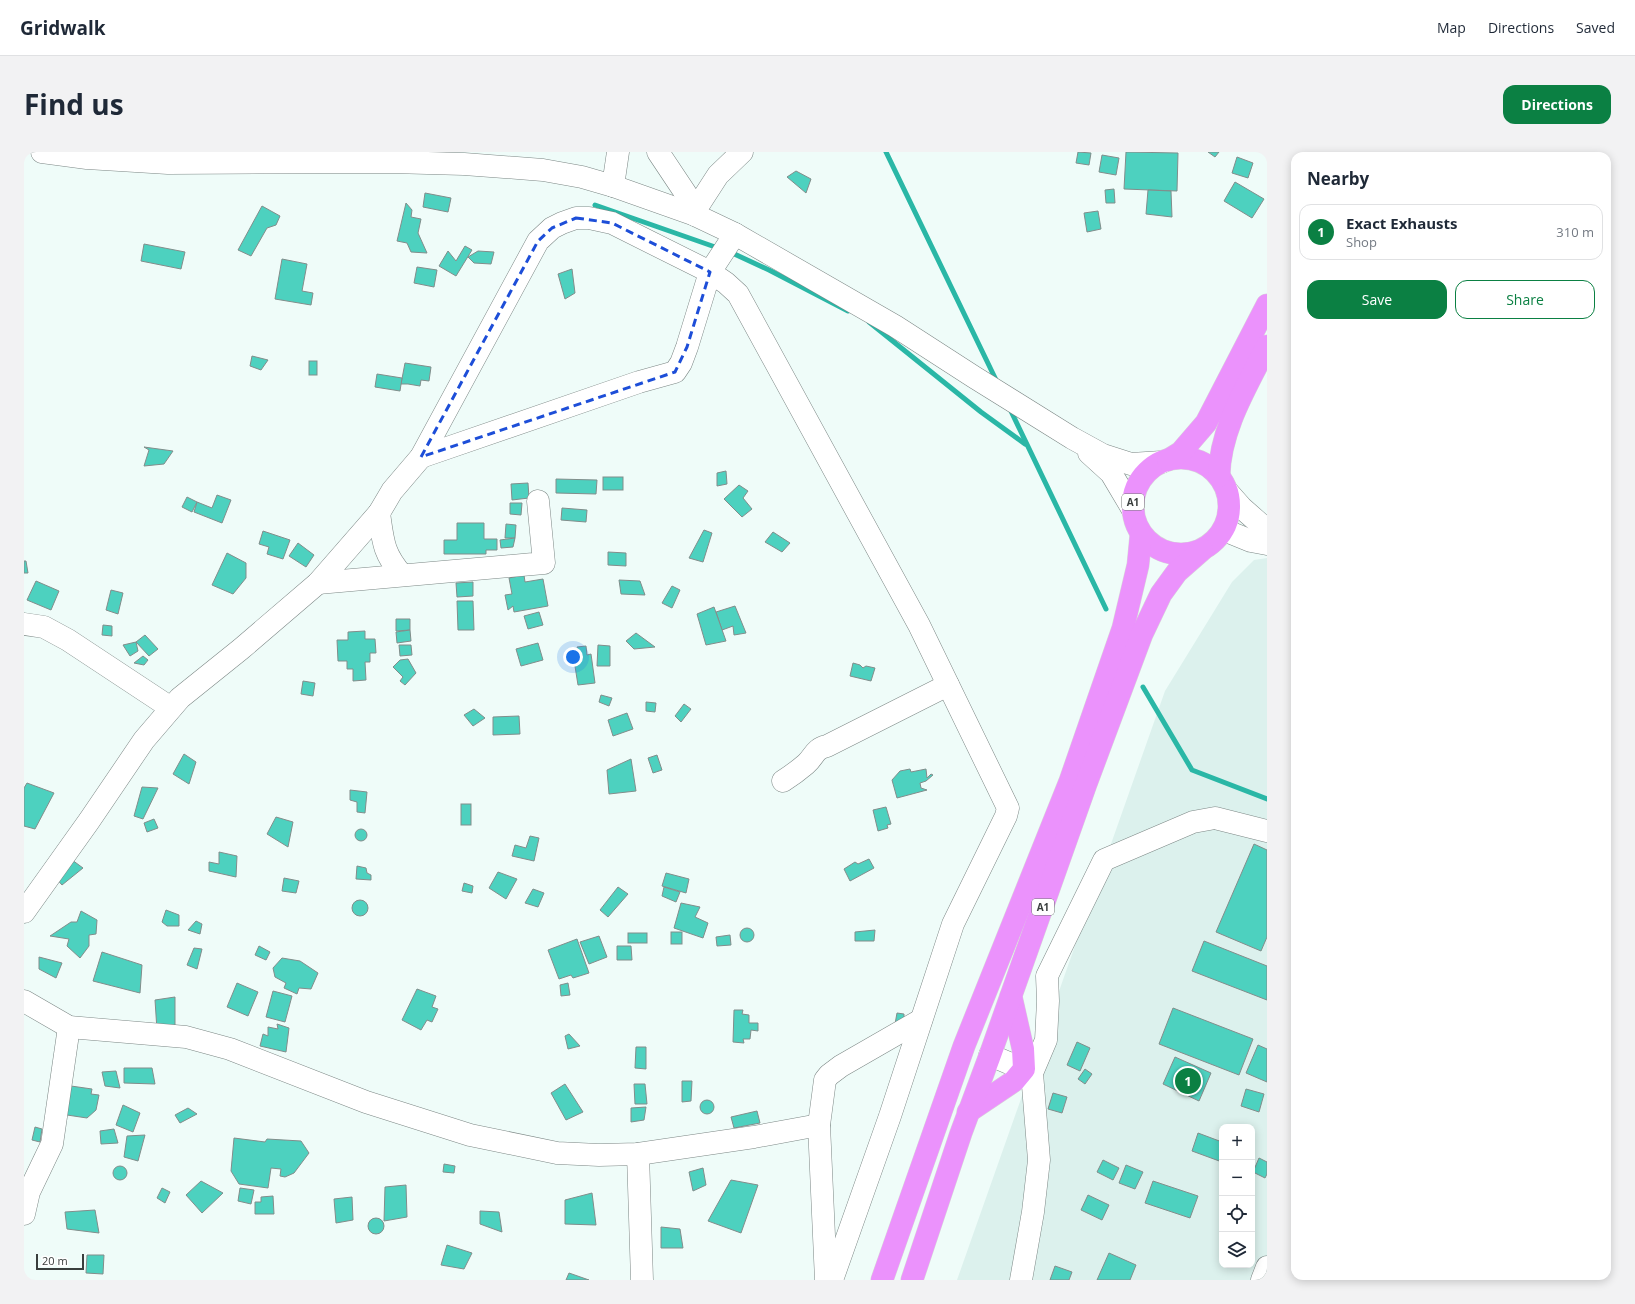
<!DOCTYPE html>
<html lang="en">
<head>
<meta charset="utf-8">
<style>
  body { margin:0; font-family:"Open Sans",sans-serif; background:#f2f2f3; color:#1f2937 }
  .controls { position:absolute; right:12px; bottom:12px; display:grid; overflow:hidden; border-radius:8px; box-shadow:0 2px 10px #0003 }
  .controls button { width:36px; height:36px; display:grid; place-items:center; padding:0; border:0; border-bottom:1px solid #e0e1e3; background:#fff; color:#1f2937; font:20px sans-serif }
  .scale { position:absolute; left:12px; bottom:10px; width:48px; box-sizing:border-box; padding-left:4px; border:2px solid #393e3d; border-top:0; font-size:11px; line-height:14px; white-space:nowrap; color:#393e3d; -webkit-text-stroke:3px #fff; paint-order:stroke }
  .you { position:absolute; left:549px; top:505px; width:14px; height:14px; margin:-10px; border:3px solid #fff; border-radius:50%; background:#1a73e8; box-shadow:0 0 0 6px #1a73e833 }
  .badge { display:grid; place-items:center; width:26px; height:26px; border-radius:50%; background:#0b8043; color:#fff; font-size:13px; font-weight:700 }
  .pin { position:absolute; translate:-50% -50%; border:2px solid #fff; box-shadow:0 1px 4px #0006 }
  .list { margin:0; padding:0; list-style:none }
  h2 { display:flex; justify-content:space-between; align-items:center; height:52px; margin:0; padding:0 16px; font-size:17px }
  h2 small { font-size:13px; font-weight:400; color:#747a83 }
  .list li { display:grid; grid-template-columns:26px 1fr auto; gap:12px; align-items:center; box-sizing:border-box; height:56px; margin:0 8px 8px; padding:0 8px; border:1px solid #e0e1e3; border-radius:12px }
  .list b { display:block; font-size:15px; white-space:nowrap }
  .list p { margin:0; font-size:13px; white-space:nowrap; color:#747a83 }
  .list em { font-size:13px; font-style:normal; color:#747a83 }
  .actions { display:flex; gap:8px; padding:12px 16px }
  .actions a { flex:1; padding:9px 0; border:1px solid #0b8043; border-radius:12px; text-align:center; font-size:14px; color:#0b8043 }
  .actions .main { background:#0b8043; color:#fff }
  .icon { flex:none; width:22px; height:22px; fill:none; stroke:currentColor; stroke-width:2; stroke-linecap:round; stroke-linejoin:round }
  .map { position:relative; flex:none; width:1243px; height:1128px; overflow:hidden; border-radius:12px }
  header { display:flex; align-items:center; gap:24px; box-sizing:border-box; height:56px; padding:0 20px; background:#fff; border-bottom:1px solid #e0e1e3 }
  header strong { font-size:19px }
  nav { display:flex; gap:22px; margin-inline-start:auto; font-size:14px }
  .intro { display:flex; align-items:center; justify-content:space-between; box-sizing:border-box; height:96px; padding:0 24px }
  h1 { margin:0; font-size:28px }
  .button { padding:10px 18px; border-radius:12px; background:#0b8043; color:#fff; font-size:14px; font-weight:700 }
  main { display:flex; gap:24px; padding:0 24px }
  aside { flex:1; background:#fff; border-radius:12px; box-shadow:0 2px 10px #0003 }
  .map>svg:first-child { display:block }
</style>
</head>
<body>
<header>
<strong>Gridwalk</strong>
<nav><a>Map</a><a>Directions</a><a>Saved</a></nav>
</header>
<div class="intro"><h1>Find us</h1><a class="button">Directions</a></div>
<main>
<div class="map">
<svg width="1243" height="1128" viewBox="0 0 1243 1128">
  <rect width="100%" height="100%" fill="#effcf9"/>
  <path fill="#dcf1ed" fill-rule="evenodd" d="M 1243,406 L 1243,1128 L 933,1128 L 1141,539 L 1208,430 L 1230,408 ZM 1198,975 L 1228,975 L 1228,1113 L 1198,1113 Z"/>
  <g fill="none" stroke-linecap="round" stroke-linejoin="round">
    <g stroke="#2ab7a6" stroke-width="5">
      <path d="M 862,0 L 973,230"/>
      <path d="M 571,53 L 694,96"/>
      <path d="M 706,100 L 745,118 L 824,159"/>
      <path d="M 845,170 L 957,260 L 1001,292"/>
      <path d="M 985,255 L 1082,457"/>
      <path d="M 1119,535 L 1168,618 L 1243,647"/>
    </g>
  </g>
  <g fill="#4dd1bf" stroke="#828d8b">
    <path d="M 1054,0 L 1067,1 L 1065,13 L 1052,11 Z"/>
    <path d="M 1102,0 L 1154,1 L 1153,39 L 1100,37 Z"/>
    <path d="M 1184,0 L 1195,0 L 1191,5 Z"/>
    <path d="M 1078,3 L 1095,6 L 1092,23 L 1075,20 Z"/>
    <path d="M 1213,5 L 1229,11 L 1224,26 L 1208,21 Z"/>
    <path d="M 772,19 L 787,27 L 782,41 L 763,25 Z"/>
    <path d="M 1211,30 L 1240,47 L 1228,66 L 1200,49 Z"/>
    <path d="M 1090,37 L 1091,51 L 1082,51 L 1081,38 Z"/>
    <path d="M 1124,38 L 1147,39 L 1148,65 L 1122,62 Z"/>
    <path d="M 401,41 L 427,46 L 424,60 L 399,55 Z"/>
    <path d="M 382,51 L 388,58 L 387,65 L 397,67 L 394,81 L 403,101 L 387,100 L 383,91 L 373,89 Z"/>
    <path d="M 238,54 L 256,64 L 252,73 L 243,76 L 227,104 L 214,98 Z"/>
    <path d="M 1074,59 L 1077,77 L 1063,80 L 1060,61 Z"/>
    <path d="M 120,92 L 161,100 L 157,117 L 117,109 Z"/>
    <path d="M 441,94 L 448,98 L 432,124 L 415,114 L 424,99 L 432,109 Z"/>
    <path d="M 454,99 L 470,100 L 467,112 L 450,111 L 444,105 Z"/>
    <path d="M 258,107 L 283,112 L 278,139 L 289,141 L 287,153 L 251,147 Z"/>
    <path d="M 393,115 L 413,118 L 410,135 L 390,131 Z"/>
    <path d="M 548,117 L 551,141 L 541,147 L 534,122 Z"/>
    <path d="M 228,204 L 244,208 L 237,218 L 226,214 Z"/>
    <rect x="285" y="209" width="8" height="14"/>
    <path d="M 381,211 L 407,215 L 405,229 L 397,228 L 396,234 L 384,232 L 377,232 Z"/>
    <path d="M 353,222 L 378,226 L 376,239 L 351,235 Z"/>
    <path d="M 120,295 L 149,299 L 140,312 L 120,314 L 125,298 Z"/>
    <path d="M 702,319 L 703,332 L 693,334 L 693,321 Z"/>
    <rect x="579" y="325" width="20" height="13"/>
    <path d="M 532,327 L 573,328 L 572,342 L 532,341 Z"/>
    <path d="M 504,331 L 505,346 L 488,348 L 487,332 Z"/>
    <path d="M 715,333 L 724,339 L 719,346 L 728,357 L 718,365 L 700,347 Z"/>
    <path d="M 193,343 L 207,348 L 198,371 L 170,360 L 173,350 L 188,356 Z"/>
    <path d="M 163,345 L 173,350 L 168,360 L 158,355 Z"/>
    <path d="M 486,351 L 498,351 L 497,363 L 486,362 Z"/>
    <path d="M 538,356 L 563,358 L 562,370 L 537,368 Z"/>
    <path d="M 433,371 L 460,371 L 460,387 L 473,387 L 473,398 L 462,398 L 462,402 L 420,402 L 420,388 L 433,388 Z"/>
    <path d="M 482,372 L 492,373 L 491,386 L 481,386 Z"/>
    <path d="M 680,378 L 688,381 L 679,410 L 665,406 Z"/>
    <path d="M 239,379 L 266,388 L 259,407 L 243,402 L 245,395 L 235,392 Z"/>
    <path d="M 749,380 L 766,391 L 758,400 L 741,390 Z"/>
    <path d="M 491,386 L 489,395 L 477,396 L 476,388 Z"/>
    <path d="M 274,391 L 290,403 L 282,415 L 265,404 Z"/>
    <path d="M 584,400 L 602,401 L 602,414 L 584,413 Z"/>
    <path d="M 203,401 L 222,411 L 222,426 L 209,442 L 188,433 Z"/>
    <path d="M 0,409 L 2,409 L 4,421 L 0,421 Z"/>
    <path d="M 500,423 L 501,430 L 519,427 L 524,454 L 490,460 L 489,454 L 484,458 L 481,443 L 488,442 L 485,426 Z"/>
    <path d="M 595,428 L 616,429 L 621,443 L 597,442 Z"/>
    <path d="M 12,429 L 35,439 L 27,458 L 3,448 Z"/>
    <path d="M 449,430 L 449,444 L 433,445 L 432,431 Z"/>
    <path d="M 648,434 L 656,438 L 648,456 L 638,451 Z"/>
    <path d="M 87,438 L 99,441 L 94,462 L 82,458 Z"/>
    <path d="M 433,449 L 449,449 L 450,478 L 434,478 Z"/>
    <path d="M 711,454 L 722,481 L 710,483 L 709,474 L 698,478 L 692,460 Z"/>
    <path d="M 690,455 L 702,489 L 682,493 L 673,462 Z"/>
    <path d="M 515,460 L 519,473 L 504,477 L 500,464 Z"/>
    <path d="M 372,467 L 386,467 L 386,478 L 372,479 Z"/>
    <path d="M 79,473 L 88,474 L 88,484 L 78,483 Z"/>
    <path d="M 386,478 L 387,489 L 373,491 L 372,480 Z"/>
    <path d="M 341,479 L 341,487 L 351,487 L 352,501 L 346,501 L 346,510 L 341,510 L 342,528 L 329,529 L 329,517 L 323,517 L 323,509 L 314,509 L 313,488 L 324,488 L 324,480 Z"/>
    <path d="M 612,481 L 631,495 L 610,497 L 602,489 Z"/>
    <path d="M 121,483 L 134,497 L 125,504 L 112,490 Z"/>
    <path d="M 112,490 L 114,499 L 106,504 L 99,493 Z"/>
    <path d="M 514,491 L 519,508 L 497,514 L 492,497 Z"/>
    <path d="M 375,493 L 387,493 L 388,503 L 376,504 Z"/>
    <path d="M 574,493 L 586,494 L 586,514 L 573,514 Z"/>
    <path d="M 562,494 L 563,503 L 567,502 L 571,531 L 554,533 L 550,508 L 555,507 L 553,495 Z"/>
    <path d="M 119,504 L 124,508 L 120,513 L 110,511 Z"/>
    <path d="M 384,507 L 392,521 L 381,533 L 376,529 L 379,525 L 369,515 L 376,508 Z"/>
    <path d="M 829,511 L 836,513 L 839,516 L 842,514 L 851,516 L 847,529 L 826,524 Z"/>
    <path d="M 279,529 L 291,531 L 289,544 L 277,542 Z"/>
    <path d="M 577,543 L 588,546 L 585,554 L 575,550 Z"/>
    <path d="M 622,550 L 632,551 L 631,560 L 622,559 Z"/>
    <path d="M 660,552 L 667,557 L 657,570 L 651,564 Z"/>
    <path d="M 450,557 L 461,566 L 449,574 L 440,563 Z"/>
    <path d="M 603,561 L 609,577 L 589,584 L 584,568 Z"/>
    <path d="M 495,564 L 496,582 L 469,583 L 469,565 Z"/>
    <path d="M 160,602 L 172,610 L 165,632 L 149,622 Z"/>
    <path d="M 633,603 L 638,618 L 629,621 L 624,606 Z"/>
    <path d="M 607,607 L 612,639 L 585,642 L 583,618 Z"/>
    <path d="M 886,617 L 887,620 L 902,617 L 903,626 L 907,622 L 909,623 L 902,629 L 896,631 L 897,636 L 903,638 L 873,646 L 868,628 L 876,619 Z"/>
    <path d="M 3,631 L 30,641 L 11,677 L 0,674 L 0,636 Z"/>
    <path d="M 118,635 L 134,636 L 119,667 L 110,664 Z"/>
    <path d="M 326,638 L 343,640 L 341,661 L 333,660 L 333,650 L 326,648 Z"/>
    <rect x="437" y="652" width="10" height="21"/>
    <path d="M 862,655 L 867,672 L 863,673 L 864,676 L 854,679 L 849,658 Z"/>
    <path d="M 252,665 L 269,670 L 264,695 L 243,682 Z"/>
    <path d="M 130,667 L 134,676 L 123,680 L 120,671 Z"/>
    <circle cx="337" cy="683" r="6"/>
    <path d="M 506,684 L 515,686 L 510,709 L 488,704 L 491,693 L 502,696 Z"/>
    <path d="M 1230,692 L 1243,698 L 1243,785 L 1237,799 L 1192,780 Z"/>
    <path d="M 195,700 L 213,704 L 212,725 L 185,719 L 185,710 L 195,712 Z"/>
    <path d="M 44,705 L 59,716 L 38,733 L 30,724 Z"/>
    <path d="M 845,707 L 850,716 L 826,729 L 820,717 L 831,710 L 834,712 Z"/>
    <path d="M 333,714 L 342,716 L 343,721 L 347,723 L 347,728 L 332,727 Z"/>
    <path d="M 474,720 L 493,727 L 482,747 L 465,736 Z"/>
    <path d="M 642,721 L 665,727 L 662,741 L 638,734 Z"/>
    <path d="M 260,726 L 275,729 L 272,741 L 258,739 Z"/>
    <path d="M 440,731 L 449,734 L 448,741 L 438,739 Z"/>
    <path d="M 594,735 L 604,742 L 584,765 L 576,758 Z"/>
    <path d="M 640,735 L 656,740 L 652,750 L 638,744 Z"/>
    <path d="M 509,737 L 520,741 L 514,755 L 501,751 Z"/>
    <circle cx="336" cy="756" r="8"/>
    <path d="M 657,751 L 676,755 L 671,765 L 684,771 L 679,786 L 650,776 Z"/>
    <path d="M 142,758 L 155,763 L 155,774 L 143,774 L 138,770 Z"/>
    <path d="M 57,759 L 73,768 L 72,782 L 65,783 L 65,794 L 56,806 L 43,794 L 45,787 L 26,784 L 47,770 L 53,770 Z"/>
    <path d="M 172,769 L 178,772 L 176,782 L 164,778 Z"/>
    <circle cx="723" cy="783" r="7"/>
    <path d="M 851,778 L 850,789 L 831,789 L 831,780 Z"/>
    <rect x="647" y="780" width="11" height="12"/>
    <rect x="604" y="781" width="19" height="10"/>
    <path d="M 706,783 L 707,793 L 693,794 L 692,785 Z"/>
    <path d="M 575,784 L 583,805 L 565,812 L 556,790 Z"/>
    <path d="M 553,787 L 565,821 L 549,826 L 547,823 L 535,827 L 524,798 Z"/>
    <path d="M 1180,789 L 1243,814 L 1243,848 L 1168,819 Z"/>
    <path d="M 235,794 L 246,800 L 242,808 L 231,803 Z"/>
    <path d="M 593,794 L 607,794 L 608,808 L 593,808 Z"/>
    <path d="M 170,796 L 178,797 L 173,817 L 163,813 Z"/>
    <path d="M 78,800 L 118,813 L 116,841 L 69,829 Z"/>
    <path d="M 15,805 L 38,811 L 32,826 L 15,817 Z"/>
    <path d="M 258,806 L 276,809 L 294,821 L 287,837 L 275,836 L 273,842 L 260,836 L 262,831 L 251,825 L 249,816 Z"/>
    <path d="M 213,831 L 234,840 L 224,864 L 203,855 Z"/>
    <path d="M 544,831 L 546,843 L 537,844 L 536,833 Z"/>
    <path d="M 393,837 L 412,844 L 408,855 L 414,857 L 408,870 L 403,868 L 397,878 L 378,868 Z"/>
    <path d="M 249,839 L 268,844 L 261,870 L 242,865 Z"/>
    <path d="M 151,845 L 151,877 L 133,878 L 131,848 Z"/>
    <path d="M 1149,856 L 1229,887 L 1215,923 L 1135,892 Z"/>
    <path d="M 710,858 L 719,858 L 718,862 L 725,863 L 725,871 L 734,871 L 734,879 L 727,878 L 726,887 L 719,887 L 720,891 L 709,890 Z"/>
    <path d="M 873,861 L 880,862 L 880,872 L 871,872 Z"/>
    <path d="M 253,872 L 265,876 L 262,900 L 236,894 L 239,882 L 244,884 L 244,875 L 254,877 Z"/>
    <path d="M 545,882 L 556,894 L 544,897 L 541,884 Z"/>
    <path d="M 1053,890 L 1066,896 L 1056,919 L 1043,913 Z"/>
    <path d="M 1234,893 L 1243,897 L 1243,930 L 1222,921 Z"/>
    <path d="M 612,895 L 622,895 L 622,917 L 611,916 Z"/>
    <path d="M 1151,905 L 1187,921 L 1175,949 L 1139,932 Z"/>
    <path d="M 100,916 L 128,916 L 131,932 L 100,931 Z"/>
    <path d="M 1061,917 L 1068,922 L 1061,932 L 1054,927 Z"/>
    <path d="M 92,919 L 96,936 L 81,934 L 78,920 Z"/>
    <path d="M 658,929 L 668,929 L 667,949 L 658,950 Z"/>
    <path d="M 541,932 L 559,960 L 542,968 L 527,941 Z"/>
    <path d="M 610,932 L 621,932 L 623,952 L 611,952 Z"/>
    <path d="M 47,934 L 68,937 L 67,942 L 75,943 L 72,958 L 63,966 L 43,963 Z"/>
    <path d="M 1222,937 L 1240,942 L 1235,960 L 1217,954 Z"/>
    <path d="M 1029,941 L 1043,945 L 1038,961 L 1024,957 Z"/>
    <circle cx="683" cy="955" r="7"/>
    <path d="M 99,953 L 116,961 L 109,980 L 92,973 Z"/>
    <path d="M 622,955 L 620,968 L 607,970 L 607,956 Z"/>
    <path d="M 164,956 L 173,962 L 156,971 L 151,963 Z"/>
    <path d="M 733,959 L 736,971 L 710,976 L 707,965 Z"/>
    <path d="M 11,975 L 18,977 L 16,990 L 8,988 Z"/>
    <path d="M 90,977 L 94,991 L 77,992 L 76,979 Z"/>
    <path d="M 1174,981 L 1198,990 L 1198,1010 L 1168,999 Z"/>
    <path d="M 121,983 L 114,1009 L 100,1005 L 103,984 Z"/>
    <path d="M 210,986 L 241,990 L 243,987 L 277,989 L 285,1001 L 270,1021 L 261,1025 L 256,1024 L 257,1017 L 247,1016 L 244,1036 L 215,1032 L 207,1019 Z"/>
    <path d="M 1235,1006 L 1243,1010 L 1243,1022 L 1241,1026 L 1229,1020 Z"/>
    <path d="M 1079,1008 L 1095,1016 L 1089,1028 L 1073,1020 Z"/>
    <path d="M 420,1012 L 431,1014 L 430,1021 L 419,1020 Z"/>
    <path d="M 1102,1013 L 1119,1020 L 1111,1037 L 1095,1031 Z"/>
    <circle cx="96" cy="1021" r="7"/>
    <path d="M 679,1016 L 682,1033 L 669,1039 L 665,1020 Z"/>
    <path d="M 707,1028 L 734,1033 L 717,1081 L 684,1069 Z"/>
    <path d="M 177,1029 L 199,1041 L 178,1061 L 162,1043 Z"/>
    <path d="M 1129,1029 L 1174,1044 L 1166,1066 L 1121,1051 Z"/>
    <path d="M 382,1033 L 383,1065 L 360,1069 L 361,1035 Z"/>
    <path d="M 138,1036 L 146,1040 L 141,1051 L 133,1046 Z"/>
    <path d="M 216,1036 L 230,1038 L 227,1052 L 214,1049 Z"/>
    <path d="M 568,1041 L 572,1073 L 541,1072 L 541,1048 Z"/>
    <path d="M 1064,1043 L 1085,1053 L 1078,1068 L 1057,1058 Z"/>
    <path d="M 249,1044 L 250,1062 L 231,1062 L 231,1050 L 237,1050 L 237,1045 Z"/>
    <path d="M 328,1045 L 329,1068 L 312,1071 L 310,1047 Z"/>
    <path d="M 71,1058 L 75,1081 L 43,1077 L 41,1060 Z"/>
    <path d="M 456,1059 L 475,1060 L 478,1080 L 456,1072 Z"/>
    <circle cx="352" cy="1074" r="8"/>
    <path d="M 637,1075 L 656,1077 L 659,1096 L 637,1096 Z"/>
    <path d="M 423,1093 L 448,1101 L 440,1117 L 417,1113 Z"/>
    <path d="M 1085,1101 L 1112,1113 L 1106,1128 L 1073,1128 Z"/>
    <path d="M 63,1103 L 80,1103 L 79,1122 L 62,1121 Z"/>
    <path d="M 1031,1114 L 1048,1120 L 1045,1128 L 1026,1128 Z"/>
    <path d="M 545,1121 L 565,1128 L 542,1128 Z"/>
  </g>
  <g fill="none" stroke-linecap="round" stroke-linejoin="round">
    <g stroke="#7c8785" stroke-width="23">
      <g id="minor">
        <path d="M 18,0 L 63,6 L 144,11 L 367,10 L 440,12 L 519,18 L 558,25 L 589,34 L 671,63 L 711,82 L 871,174 L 950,225 L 1048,286 L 1079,303 L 1107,312 L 1138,310"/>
        <path d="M 634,0 L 672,57"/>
        <path d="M 589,34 L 594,0"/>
        <path d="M 671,63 L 672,57 L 694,23 L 718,0"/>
        <path d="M 1065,301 L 1087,321 L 1109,358"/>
        <path d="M 397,305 L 615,230 L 651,220 L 657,211 L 663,195 L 686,120 L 702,131 L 714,142 L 895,473 L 984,656 L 982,664 L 929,772 L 866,964 L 808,1128"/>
        <path d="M 1203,339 L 1218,356 L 1243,378"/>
        <path d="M 355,361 C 359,389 359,401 378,423"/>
        <path d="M 1200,378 L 1227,389 L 1243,392"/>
        <path d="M 294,431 L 520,411 L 514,349"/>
        <path d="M 0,472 L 20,475 L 44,488 L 147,556"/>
        <path d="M 759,629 C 767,624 775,618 782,612 C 791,604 790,597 803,594 L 924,533"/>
        <path d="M 0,760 L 65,669 L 120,588 L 156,546 L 217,497 L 294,431 L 355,361 L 368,339 L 397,305 L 514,89 L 528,76 L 538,71 L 552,66 L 565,66 L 588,71 L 686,120 L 711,82"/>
        <path d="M 0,849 L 45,875 L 162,885 L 206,897 L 342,950 L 446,983 L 533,1001 L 575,1003 L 614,1002 L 730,985 L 795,973"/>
        <path d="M 966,903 L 1008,921"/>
        <path d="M 614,1002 L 618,1128"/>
        <path d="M 0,1062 L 5,1040 L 28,992 L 45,875"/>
        <path d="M 802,1128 L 795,973 L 801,928 L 805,923 L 817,914 L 897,868"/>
        <path d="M 997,1128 L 1009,1060 L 1015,1008 L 1008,921 L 1022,888 L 1024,849 L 1023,824 L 1080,708 L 1169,670 L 1191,666 L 1243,679"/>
        <path d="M 1238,1128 L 1243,1115"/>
      </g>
    </g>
    <g stroke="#d7d8d8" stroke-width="23">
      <g id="highway">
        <circle cx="1157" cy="354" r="48"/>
        <path d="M 1144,308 L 1157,300 L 1182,271 L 1243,153"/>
        <path d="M 1195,324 C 1196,277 1223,234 1243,194"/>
        <path d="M 944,960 L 990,929 L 1000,917 L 999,897 L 987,844"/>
        <path d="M 858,1128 L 940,894 L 1046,629 L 1099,476 L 1114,413 L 1117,382"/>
        <path d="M 888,1128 L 937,981 L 966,903 L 1062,632 L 1118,482 L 1137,442 L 1153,420 L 1178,398"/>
      </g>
    </g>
    <use href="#minor" stroke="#fff" stroke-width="22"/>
    <use href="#highway" stroke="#eb92fc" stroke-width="22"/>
  </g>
  <path fill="none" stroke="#1d4ed8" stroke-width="3" stroke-dasharray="8 5" stroke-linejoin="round" d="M 552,66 L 588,71 L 686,120 L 663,195 L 651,220 L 397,305 L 514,89 L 528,76 Z"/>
  <g text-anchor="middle" stroke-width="4" stroke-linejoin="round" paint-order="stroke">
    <g fill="#fff" stroke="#747877" stroke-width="1">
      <rect x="1098" y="342" width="22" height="16" rx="3"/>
      <rect x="1008" y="747" width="22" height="16" rx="3"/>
    </g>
    <g font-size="10" font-weight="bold" fill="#393e3d">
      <text x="1109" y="354">A1</text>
      <text x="1019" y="759">A1</text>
    </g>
  </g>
</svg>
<div class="controls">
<button>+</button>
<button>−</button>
<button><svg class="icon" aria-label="locate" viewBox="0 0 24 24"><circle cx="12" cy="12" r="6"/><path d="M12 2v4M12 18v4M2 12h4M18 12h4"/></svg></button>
<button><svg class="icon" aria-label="layers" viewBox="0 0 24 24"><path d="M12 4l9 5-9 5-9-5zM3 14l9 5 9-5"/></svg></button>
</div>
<div class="scale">20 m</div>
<div class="you"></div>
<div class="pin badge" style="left:1164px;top:929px">1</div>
</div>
<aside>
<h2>Nearby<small></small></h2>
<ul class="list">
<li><span class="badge">1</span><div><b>Exact Exhausts</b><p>Shop</p></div><em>310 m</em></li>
</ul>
<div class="actions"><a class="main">Save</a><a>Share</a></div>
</aside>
</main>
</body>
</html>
